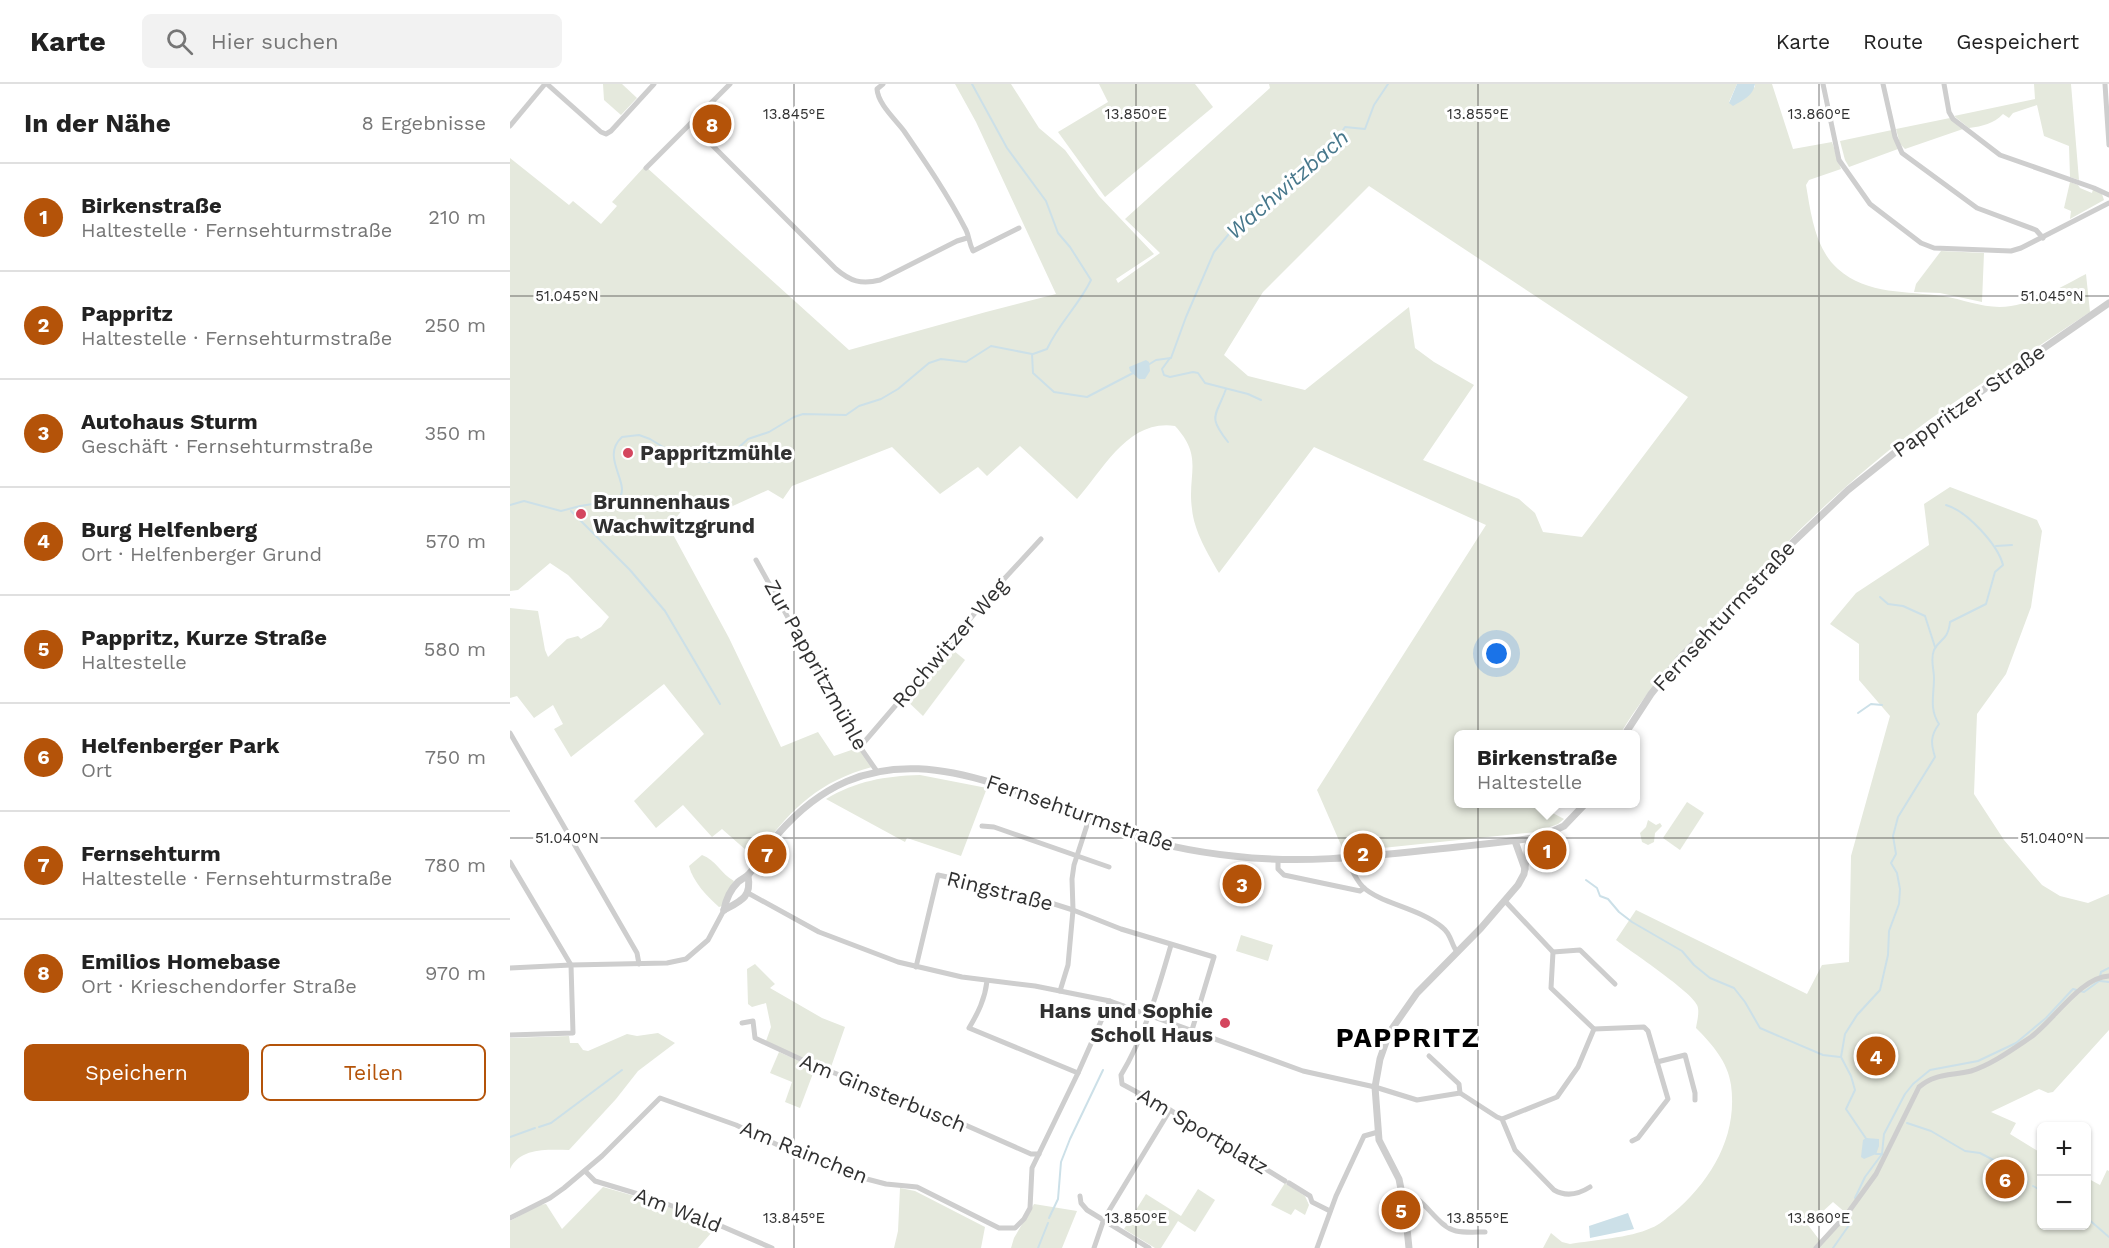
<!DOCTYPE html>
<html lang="de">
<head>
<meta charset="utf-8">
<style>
  body { margin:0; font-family:"Work Sans",sans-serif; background:#f2f2f2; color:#222 }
  .controls { position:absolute; right:18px; bottom:18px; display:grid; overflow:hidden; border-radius:9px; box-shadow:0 2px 4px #0004 }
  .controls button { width:54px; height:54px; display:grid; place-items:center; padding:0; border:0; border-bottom:2px solid #e0e0e0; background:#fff; color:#222; font:30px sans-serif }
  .you { position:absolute; left:987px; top:570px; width:21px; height:21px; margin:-15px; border:4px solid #fff; border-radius:50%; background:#1a73e8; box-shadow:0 0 0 9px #1a73e833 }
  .badge { display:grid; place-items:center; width:39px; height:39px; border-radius:50%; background:#b45309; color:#fff; font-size:20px; font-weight:700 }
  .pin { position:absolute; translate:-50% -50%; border:3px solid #fff; box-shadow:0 2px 6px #0006 }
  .popup { position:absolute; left:944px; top:646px; width:186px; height:78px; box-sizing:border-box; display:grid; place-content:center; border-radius:9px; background:#fff; filter:drop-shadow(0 2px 4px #0005); font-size:20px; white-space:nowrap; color:#767676 }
  .popup b { font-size:22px; color:#222 }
  .popup::after { content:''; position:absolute; left:50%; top:100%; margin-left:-12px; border:12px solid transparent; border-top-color:#fff }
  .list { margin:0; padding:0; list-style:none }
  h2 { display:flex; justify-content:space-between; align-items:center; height:78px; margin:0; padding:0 24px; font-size:26px }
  h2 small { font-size:20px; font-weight:400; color:#767676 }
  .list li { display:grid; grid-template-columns:39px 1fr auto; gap:18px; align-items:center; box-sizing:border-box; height:108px; padding:0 24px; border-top:2px solid #e0e0e0 }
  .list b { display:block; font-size:22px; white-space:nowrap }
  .list p { margin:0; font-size:20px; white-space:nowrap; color:#767676 }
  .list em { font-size:20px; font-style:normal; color:#767676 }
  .actions { display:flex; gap:12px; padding:18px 24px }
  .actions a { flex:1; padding:14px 0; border:2px solid #b45309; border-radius:9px; text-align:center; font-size:21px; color:#b45309 }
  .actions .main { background:#b45309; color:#fff }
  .icon { flex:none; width:33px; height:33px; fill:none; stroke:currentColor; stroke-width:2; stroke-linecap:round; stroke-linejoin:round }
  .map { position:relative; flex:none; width:1599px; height:1164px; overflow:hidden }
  header { display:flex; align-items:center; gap:36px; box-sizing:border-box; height:84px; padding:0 30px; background:#fff; border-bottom:2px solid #e0e0e0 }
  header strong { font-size:28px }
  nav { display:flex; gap:33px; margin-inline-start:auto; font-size:21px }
  .search { width:420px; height:54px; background:#f2f2f2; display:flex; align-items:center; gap:15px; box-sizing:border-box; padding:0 21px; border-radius:9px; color:#767676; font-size:22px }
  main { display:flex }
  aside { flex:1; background:#fff }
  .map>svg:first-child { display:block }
</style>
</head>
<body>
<header>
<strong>Karte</strong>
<div class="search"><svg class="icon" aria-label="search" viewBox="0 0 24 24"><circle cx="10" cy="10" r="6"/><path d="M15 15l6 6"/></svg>Hier suchen</div>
<nav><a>Karte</a><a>Route</a><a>Gespeichert</a></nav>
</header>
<main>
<aside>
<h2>In der Nähe<small>8 Ergebnisse</small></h2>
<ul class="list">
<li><span class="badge">1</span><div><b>Birkenstraße</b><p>Haltestelle · Fernsehturmstraße</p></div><em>210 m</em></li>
<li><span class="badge">2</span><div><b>Pappritz</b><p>Haltestelle · Fernsehturmstraße</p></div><em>250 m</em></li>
<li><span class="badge">3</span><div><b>Autohaus Sturm</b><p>Geschäft · Fernsehturmstraße</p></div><em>350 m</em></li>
<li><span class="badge">4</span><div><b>Burg Helfenberg</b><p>Ort · Helfenberger Grund</p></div><em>570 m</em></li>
<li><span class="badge">5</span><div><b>Pappritz, Kurze Straße</b><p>Haltestelle</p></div><em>580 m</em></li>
<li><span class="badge">6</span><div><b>Helfenberger Park</b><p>Ort</p></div><em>750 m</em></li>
<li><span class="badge">7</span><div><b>Fernsehturm</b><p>Haltestelle · Fernsehturmstraße</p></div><em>780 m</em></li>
<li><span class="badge">8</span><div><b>Emilios Homebase</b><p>Ort · Krieschendorfer Straße</p></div><em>970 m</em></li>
</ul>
<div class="actions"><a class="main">Speichern</a><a>Teilen</a></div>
</aside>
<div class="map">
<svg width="1599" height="1164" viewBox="0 0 1599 1164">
  <rect width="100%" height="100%" fill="#fff"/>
  <g fill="#e5e9dd" fill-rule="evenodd">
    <path d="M 93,0 L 112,0 L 127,14 L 111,31 L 94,16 Z"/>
    <path d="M 445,0 L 501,0 L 529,44 L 555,66 L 589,112 L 644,170 L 606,195 L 608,199 L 650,169 L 615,135 L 760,4 L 759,0 L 1227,0 L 1219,18 L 1245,3 L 1245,0 L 1262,0 L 1283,65 L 1322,58 L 1331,85 L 1299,96 L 1296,101 C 1301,130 1305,165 1328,185 C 1357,211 1398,207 1433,212 C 1456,216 1477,226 1501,222 C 1524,219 1555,201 1576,190 L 1580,228 C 1506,278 1428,325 1360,382 C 1312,422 1269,466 1226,511 C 1181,557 1144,595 1110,650 L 948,650 L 948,720 L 1043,720 L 1039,727 L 1054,735 L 1048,740 L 1026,748 L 834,768 L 807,706 L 976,441 L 804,363 L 709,489 C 698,470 684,447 682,425 C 677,390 694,373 665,342 C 618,335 594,385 567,415 L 510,362 L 477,392 L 468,383 L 430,410 L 382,363 L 282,402 L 273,415 L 258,406 L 214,426 L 179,417 L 159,443 L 219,554 L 271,663 L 308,648 L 324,672 L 350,663 L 362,683 C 306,698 278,728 245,774 L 212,745 L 202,753 L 173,721 L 146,744 L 124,717 L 194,650 L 154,600 L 61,673 L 44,645 L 53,640 L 43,621 L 24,634 L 7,612 L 0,614 L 0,524 L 28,527 L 35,566 L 38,573 L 57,555 L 68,552 L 71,555 L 91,543 L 99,533 L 58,491 L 40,479 L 8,506 L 0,507 L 0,74 L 59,121 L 63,117 L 91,140 L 107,122 L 102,118 L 135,82 L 339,266 L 476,228 L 546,210 L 466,38 ZM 859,102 L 1178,313 L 1072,453 L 1033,448 L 1025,429 L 1009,415 L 913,376 L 964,301 L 924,278 L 905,264 L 899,223 L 795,306 L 738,292 L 714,271 L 753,208 Z"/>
    <path d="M 589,0 L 685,0 L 703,23 L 595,113 L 548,48 L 598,18 Z"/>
    <path d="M 1524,0 L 1561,0 L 1569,96 L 1560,93 L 1559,62 L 1534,52 L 1527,21 L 1503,29 L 1499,34 L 1493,30 C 1483,40 1473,42 1459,44 L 1444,32 L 1525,15 Z"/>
    <path d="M 1440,34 L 1453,45 L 1395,65 L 1390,60 L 1386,45 Z"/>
    <path d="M 1382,46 L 1388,65 L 1339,83 L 1335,76 L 1330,57 Z"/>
    <path d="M 1560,98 L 1568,101 L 1570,104 L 1582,109 L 1583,105 L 1592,110 L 1594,116 L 1560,135 L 1561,127 L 1554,124 Z"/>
    <path d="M 1431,167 L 1474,169 L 1472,218 L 1430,209 L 1404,208 L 1406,200 Z"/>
    <path d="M 1440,403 L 1527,436 L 1532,447 L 1521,523 L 1496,590 L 1467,630 L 1464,710 L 1494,756 L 1532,801 L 1550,812 L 1578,819 L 1599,810 L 1599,946 L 1543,1008 L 1538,1009 L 1529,1005 L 1481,1028 L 1506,1039 L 1500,1050 L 1531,1069 L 1532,1142 L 1576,1142 L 1577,1094 L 1590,1101 L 1597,1086 L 1599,1087 L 1599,1164 L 1033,1164 L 1041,1149 L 1052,1158 L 1060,1160 C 1083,1156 1120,1154 1141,1144 C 1150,1141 1156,1134 1163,1129 C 1201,1097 1228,1052 1221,1001 C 1218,978 1202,960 1186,944 C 1187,937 1190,927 1187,921 C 1182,908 1120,867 1106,856 L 1126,826 L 1297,910 L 1312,881 L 1339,878 L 1341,772 L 1380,632 L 1349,596 L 1349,560 L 1320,540 L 1346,509 L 1419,461 L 1414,420 ZM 1323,1118 L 1337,1130 L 1311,1158 L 1298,1141 Z"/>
    <path d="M 438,562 L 455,576 L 413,632 L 393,613 Z"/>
    <path d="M 410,691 L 477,704 L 451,772 L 397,754 L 395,758 L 316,715 C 346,697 375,692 410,691 Z"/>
    <path d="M 1177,718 L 1194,729 L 1170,766 L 1153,754 Z"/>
    <path d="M 1138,736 L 1146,741 L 1150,739 L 1152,742 L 1145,749 L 1144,758 L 1138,761 L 1132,758 L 1130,749 L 1136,743 Z"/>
    <path d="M 192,771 C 206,776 211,790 224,797 L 212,822 L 209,823 C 197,812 183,798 179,782 Z"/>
    <path d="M 731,851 L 763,861 L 758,877 L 726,867 Z"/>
    <path d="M 245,880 L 265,900 L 260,904 L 312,934 L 335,943 L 321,983 L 298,973 L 296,976 L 256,957 L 261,943 L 256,919 L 242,923 L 238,920 L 237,885 Z"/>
    <path d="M 148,949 L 165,959 L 128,987 L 106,1015 L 59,1066 C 38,1066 11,1063 0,1085 L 0,954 L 59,952 L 60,959 L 68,959 L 73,966 L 78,967 L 117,950 L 127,952 Z"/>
    <path d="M 269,968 L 305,984 L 290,1024 L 275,1018 L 282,998 L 260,989 Z"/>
    <path d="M 775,1099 L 795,1112 L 799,1121 L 795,1131 L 785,1125 L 781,1131 L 761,1121 Z"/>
    <path d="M 93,1103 L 142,1117 L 208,1141 L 188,1164 L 0,1164 L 0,1137 L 29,1121 L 36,1120 L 52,1145 Z"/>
    <path d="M 390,1104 L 405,1107 L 475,1143 L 471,1164 L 384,1164 L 388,1147 Z"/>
    <path d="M 688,1105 L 705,1116 L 685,1148 L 668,1137 L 651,1164 L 645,1164 L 614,1145 L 636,1110 L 671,1132 Z"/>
    <path d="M 524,1120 L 567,1127 L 552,1164 L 501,1164 L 504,1154 Z"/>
  </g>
  <g fill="#cce0e8">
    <path d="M 1227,0 L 1245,0 C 1243,12 1233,16 1223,22 L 1219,19 Z"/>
    <path d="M 636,276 L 639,278 L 640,287 L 635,295 L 629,295 L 620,287 L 619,283 Z"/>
    <path d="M 1356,1054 L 1369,1055 L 1369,1062 L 1366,1070 L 1354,1075 L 1351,1073 L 1353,1056 Z"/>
    <path d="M 1118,1129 L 1124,1145 L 1080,1154 L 1079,1142 Z"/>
  </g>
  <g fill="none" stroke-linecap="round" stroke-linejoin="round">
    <g stroke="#cce0e8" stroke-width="2">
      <path d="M 462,0 L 497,64 L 536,117 L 548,149 L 560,163 L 581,196 C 569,221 549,239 537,265 L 523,270"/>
      <path d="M 660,274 L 652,285 L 654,291 L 660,293 L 683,288 L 688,289 L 695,299 L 738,310 L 751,316"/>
      <path d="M 638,281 L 646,276 L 661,274 L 676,233 L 704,168 L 732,134 L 747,122 L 761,116 L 809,79 L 821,65 L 835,43 L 855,45 L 864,21 L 878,0"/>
      <path d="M 716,305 C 706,333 697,331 718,358"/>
      <path d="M 0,421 L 14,417 L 51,427 L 70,422 L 108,416 C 123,400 89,374 112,353 L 129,351 L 140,355 L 166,371 L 198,378 L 205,376 L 227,365 L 238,355 L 259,348 L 284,333 L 293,330 L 336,331 L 349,322 L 371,315 L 388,305 L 419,279 L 431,275 L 456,278 L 481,262 L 522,270 L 523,289 L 544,308 L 577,313 L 625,288"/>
      <path d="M 61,427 L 120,486 L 155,527 L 210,620"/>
      <path d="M 1486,462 L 1502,461"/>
      <path d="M 1370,513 L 1378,520 L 1393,522 L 1415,532 L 1425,563"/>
      <path d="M 1348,629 L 1361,620 L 1372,621"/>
      <path d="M 1076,796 L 1087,804 L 1090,812 L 1098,815 L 1109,828 L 1122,838 L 1172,867 L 1184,881 L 1200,894 L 1224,904 L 1235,918 L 1250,944 L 1313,971 L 1330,973"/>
      <path d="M 1590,897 L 1599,898"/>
      <path d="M 1397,1039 L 1421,1047 L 1455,1067 L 1470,1069 L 1493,1081 L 1517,1098"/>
      <path d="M 29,1043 L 41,1039 L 112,986"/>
      <path d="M 0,1053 L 25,1044"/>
      <path d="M 1357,1056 L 1336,1025 L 1345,1006 L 1341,992 L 1331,973 L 1335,950 L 1347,931 L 1370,906 L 1378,871 L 1379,847 L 1389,820 L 1390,805 L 1387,789 L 1381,779 L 1386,770 L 1383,752 L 1388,733 L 1425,673 C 1421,660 1420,652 1429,640 C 1419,625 1424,611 1424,594 C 1424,584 1420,576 1424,566 C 1429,555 1438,557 1440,538 L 1476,520 L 1485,488 L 1493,481 C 1488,461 1457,427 1436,421"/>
      <path d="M 1365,1068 L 1366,1070 L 1372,1070"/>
      <path d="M 1523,1102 L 1532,1107"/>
      <path d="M 1345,1114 L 1355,1093 L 1372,1070 L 1374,1050 L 1395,1010 L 1403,1000 L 1420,986 L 1468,977 L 1506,959 L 1536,934 L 1563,905 L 1574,908 L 1589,897 L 1591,888 L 1599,884"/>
      <path d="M 1576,1133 L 1599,1153"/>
      <path d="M 539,1134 L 548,1115 L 551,1078 L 560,1055 L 593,986"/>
      <path d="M 528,1164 L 538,1139"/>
      <path d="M 1323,1164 L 1342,1137"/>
    </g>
    <g stroke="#cecece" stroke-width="5">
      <path d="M 37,0 L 91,48 L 96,50 L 101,47 L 144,0"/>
      <path d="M 373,0 L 367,5 C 368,20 385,35 394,47 C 416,79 438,111 456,146 C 459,152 459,159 463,167 L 509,144"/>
      <path d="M 1313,0 L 1329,76 L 1360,120 L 1411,159 L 1424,164 L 1501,167 L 1511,164 L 1599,119"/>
      <path d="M 1373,0 L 1385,53 L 1392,69 L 1467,124 L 1526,146 L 1533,154"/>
      <path d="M 1434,0 L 1439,28 L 1443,35 L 1490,71 L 1584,104 L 1599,111"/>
      <path d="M 1595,0 L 1599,61"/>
      <path d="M 183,39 L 186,45 L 326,185 C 340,197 351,201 370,196 L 447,157 L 457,154"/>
      <path d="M 0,42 L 35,0"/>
      <path d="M 136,84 L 220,0"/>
      <path d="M 246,476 L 350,663 L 366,686"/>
      <path d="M 0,649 L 127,869 L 129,880"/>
      <path d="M 350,663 L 495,494 L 531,455"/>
      <path d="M 472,742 L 484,743 L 599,783"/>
      <path d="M 836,774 C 841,783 845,795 853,803 C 871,820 910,824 933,844 C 941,850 941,860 947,868"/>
      <path d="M 768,776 L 768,785 L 774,791 L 850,807 L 854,804"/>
      <path d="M 0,778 L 61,881 L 63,949 L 0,951"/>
      <path d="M 238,809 L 309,848 L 388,878 L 452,893 L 525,902 L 600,917 L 793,987 L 865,1003 L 907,1016 L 950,1009 L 987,1033 L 992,1035 L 1047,1013 L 1068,983 L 1084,945 L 1041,904 L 1043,868 L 995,817"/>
      <path d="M 661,861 C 648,906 635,951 611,991 L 612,1000 L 660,1026 L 775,1097"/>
      <path d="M 1043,868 L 1070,866 L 1105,900"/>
      <path d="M 406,883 L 428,791 L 503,807 L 563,826 L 611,845 L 704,873 L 682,946"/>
      <path d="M 0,884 L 61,881 L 157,879 L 176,875 L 198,856 L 214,826"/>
      <path d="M 477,897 C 475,915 468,929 459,944 L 568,989"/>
      <path d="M 550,907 L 558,881 L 563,826 L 562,795 L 564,781 L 579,735"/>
      <path d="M 595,928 L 613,922"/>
      <path d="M 232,939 L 243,937 L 245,954 L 299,979 L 444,1036 L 521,1070 L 529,1070"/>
      <path d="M 1084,945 L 1134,943 L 1138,947 L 1158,1015 L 1128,1054 L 1122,1057"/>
      <path d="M 919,972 L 949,1000 L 950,1009"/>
      <path d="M 1147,978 L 1175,971 L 1185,1009 L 1185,1016"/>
      <path d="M 992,1035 L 1005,1066 L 1044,1106 C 1056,1113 1069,1110 1080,1103"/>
      <path d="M 75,1087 L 85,1097 L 138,1113 L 181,1129 L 262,1164"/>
      <path d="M 779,1099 L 800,1112 L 802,1118 L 820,1127"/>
      <path d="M 892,1109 C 914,1110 925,1142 946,1147 C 955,1149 966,1148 975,1148"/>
      <path d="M 570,1112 L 571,1119 L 577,1126 L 639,1164"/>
      <path d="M 0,1134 L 40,1114 L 54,1104 L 92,1072 L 150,1014 L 226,1041 L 270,1062 L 345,1092 L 376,1100 L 407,1103 L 489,1144 L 505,1144 L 514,1135 L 520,1124 L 522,1084 L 568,989 L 600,917"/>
      <path d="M 584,1164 L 594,1135 L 660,1026"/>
      <path d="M 807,1164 L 826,1112 L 854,1052 L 868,1048"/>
      <path d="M 1306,1164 L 1337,1130 L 1366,1090 L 1409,1003 C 1425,989 1441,992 1461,987 C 1481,981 1503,965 1521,953 C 1544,936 1571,893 1599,892"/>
    </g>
    <g stroke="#cecece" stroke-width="7">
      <path d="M 1115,650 L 1141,610 L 1169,575 L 1278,463 L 1338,406 L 1398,358 L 1599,219"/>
      <path d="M 1005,757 L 1015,785"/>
      <path d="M 214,826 C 216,815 220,806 228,798 C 232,795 236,793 239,790 C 250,777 257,762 268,750 C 373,629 492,705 613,748 C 648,761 686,768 723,772 C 788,780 853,773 918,766 C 955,762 993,759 1030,753 L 1054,742 L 1075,720"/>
      <path d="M 214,826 C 231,817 242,813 238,792"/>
      <path d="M 899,1164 L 895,1125 L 889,1095 L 869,1056 L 865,1003 L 870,975 L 879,949 L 907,909 L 971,844 L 1008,801 L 1014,790 L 1019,755"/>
    </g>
  </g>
  <path fill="none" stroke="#313131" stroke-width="1.5" stroke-opacity="0.45" d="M 284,0 L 284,1164M 626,0 L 626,1164M 968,0 L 968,1164M 1309,0 L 1309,1164M 0,212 L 1599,212M 0,754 L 1599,754"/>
  <g fill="#d4465e" stroke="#fff" stroke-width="2">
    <circle cx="118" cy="369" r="6"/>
    <circle cx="71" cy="430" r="6"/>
    <circle cx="715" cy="939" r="6"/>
  </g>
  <g text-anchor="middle" stroke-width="6" stroke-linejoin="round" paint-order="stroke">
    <g font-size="21" fill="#313131" stroke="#fff">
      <text transform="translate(1459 317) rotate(-35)" y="7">Pappritzer Straße</text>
      <text transform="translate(1214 532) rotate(-47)" y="7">Fernsehturmstraße</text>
      <text transform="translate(440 559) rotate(-49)" y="7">Rochwitzer Weg</text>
      <text transform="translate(306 581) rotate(61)" y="7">Zur Pappritzmühle</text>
      <text transform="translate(570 729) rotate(19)" y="7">Fernsehturmstraße</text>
      <text transform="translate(490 807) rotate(14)" y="7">Ringstraße</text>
      <text transform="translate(373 1009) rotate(22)" y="7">Am Ginsterbusch</text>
      <text transform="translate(693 1047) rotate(31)" y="7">Am Sportplatz</text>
      <text transform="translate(294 1068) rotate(22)" y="7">Am Rainchen</text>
      <text transform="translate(168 1126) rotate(21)" y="7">Am Wald</text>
    </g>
    <g font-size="21" font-weight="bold" fill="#313131" stroke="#fff" text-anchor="start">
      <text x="130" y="376">Pappritzmühle</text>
      <text x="83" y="425">Brunnenhaus<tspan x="83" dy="24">Wachwitzgrund</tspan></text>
      <text x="703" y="934" text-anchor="end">Hans und Sophie<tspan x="703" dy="24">Scholl Haus</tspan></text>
    </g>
    <g font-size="22" font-style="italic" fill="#46778b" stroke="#fff">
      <text transform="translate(777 100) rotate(-41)" y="8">Wachwitzbach</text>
    </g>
    <g font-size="27" font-weight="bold" letter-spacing="1.5" fill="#000" stroke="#fff">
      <text x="898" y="963">PAPPRITZ</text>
    </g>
  </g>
  <g font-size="15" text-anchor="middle" fill="#313131" stroke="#fff" stroke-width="6" stroke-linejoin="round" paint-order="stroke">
    <text x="284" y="35">13.845°E</text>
    <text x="626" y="35">13.850°E</text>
    <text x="968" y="35">13.855°E</text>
    <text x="1309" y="35">13.860°E</text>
    <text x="57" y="217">51.045°N</text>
    <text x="1542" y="217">51.045°N</text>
    <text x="57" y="759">51.040°N</text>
    <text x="1542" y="759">51.040°N</text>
    <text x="284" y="1139">13.845°E</text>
    <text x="626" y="1139">13.850°E</text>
    <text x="968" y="1139">13.855°E</text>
    <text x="1309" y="1139">13.860°E</text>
  </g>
</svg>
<div class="controls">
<button>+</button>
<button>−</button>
</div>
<div class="you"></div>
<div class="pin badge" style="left:1037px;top:766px">1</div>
<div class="popup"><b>Birkenstraße</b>Haltestelle</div>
<div class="pin badge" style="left:853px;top:769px">2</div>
<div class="pin badge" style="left:732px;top:800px">3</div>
<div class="pin badge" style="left:1366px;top:972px">4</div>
<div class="pin badge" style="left:891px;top:1126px">5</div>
<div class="pin badge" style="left:1495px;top:1095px">6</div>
<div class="pin badge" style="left:257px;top:770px">7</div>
<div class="pin badge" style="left:202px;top:40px">8</div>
</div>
</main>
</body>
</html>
